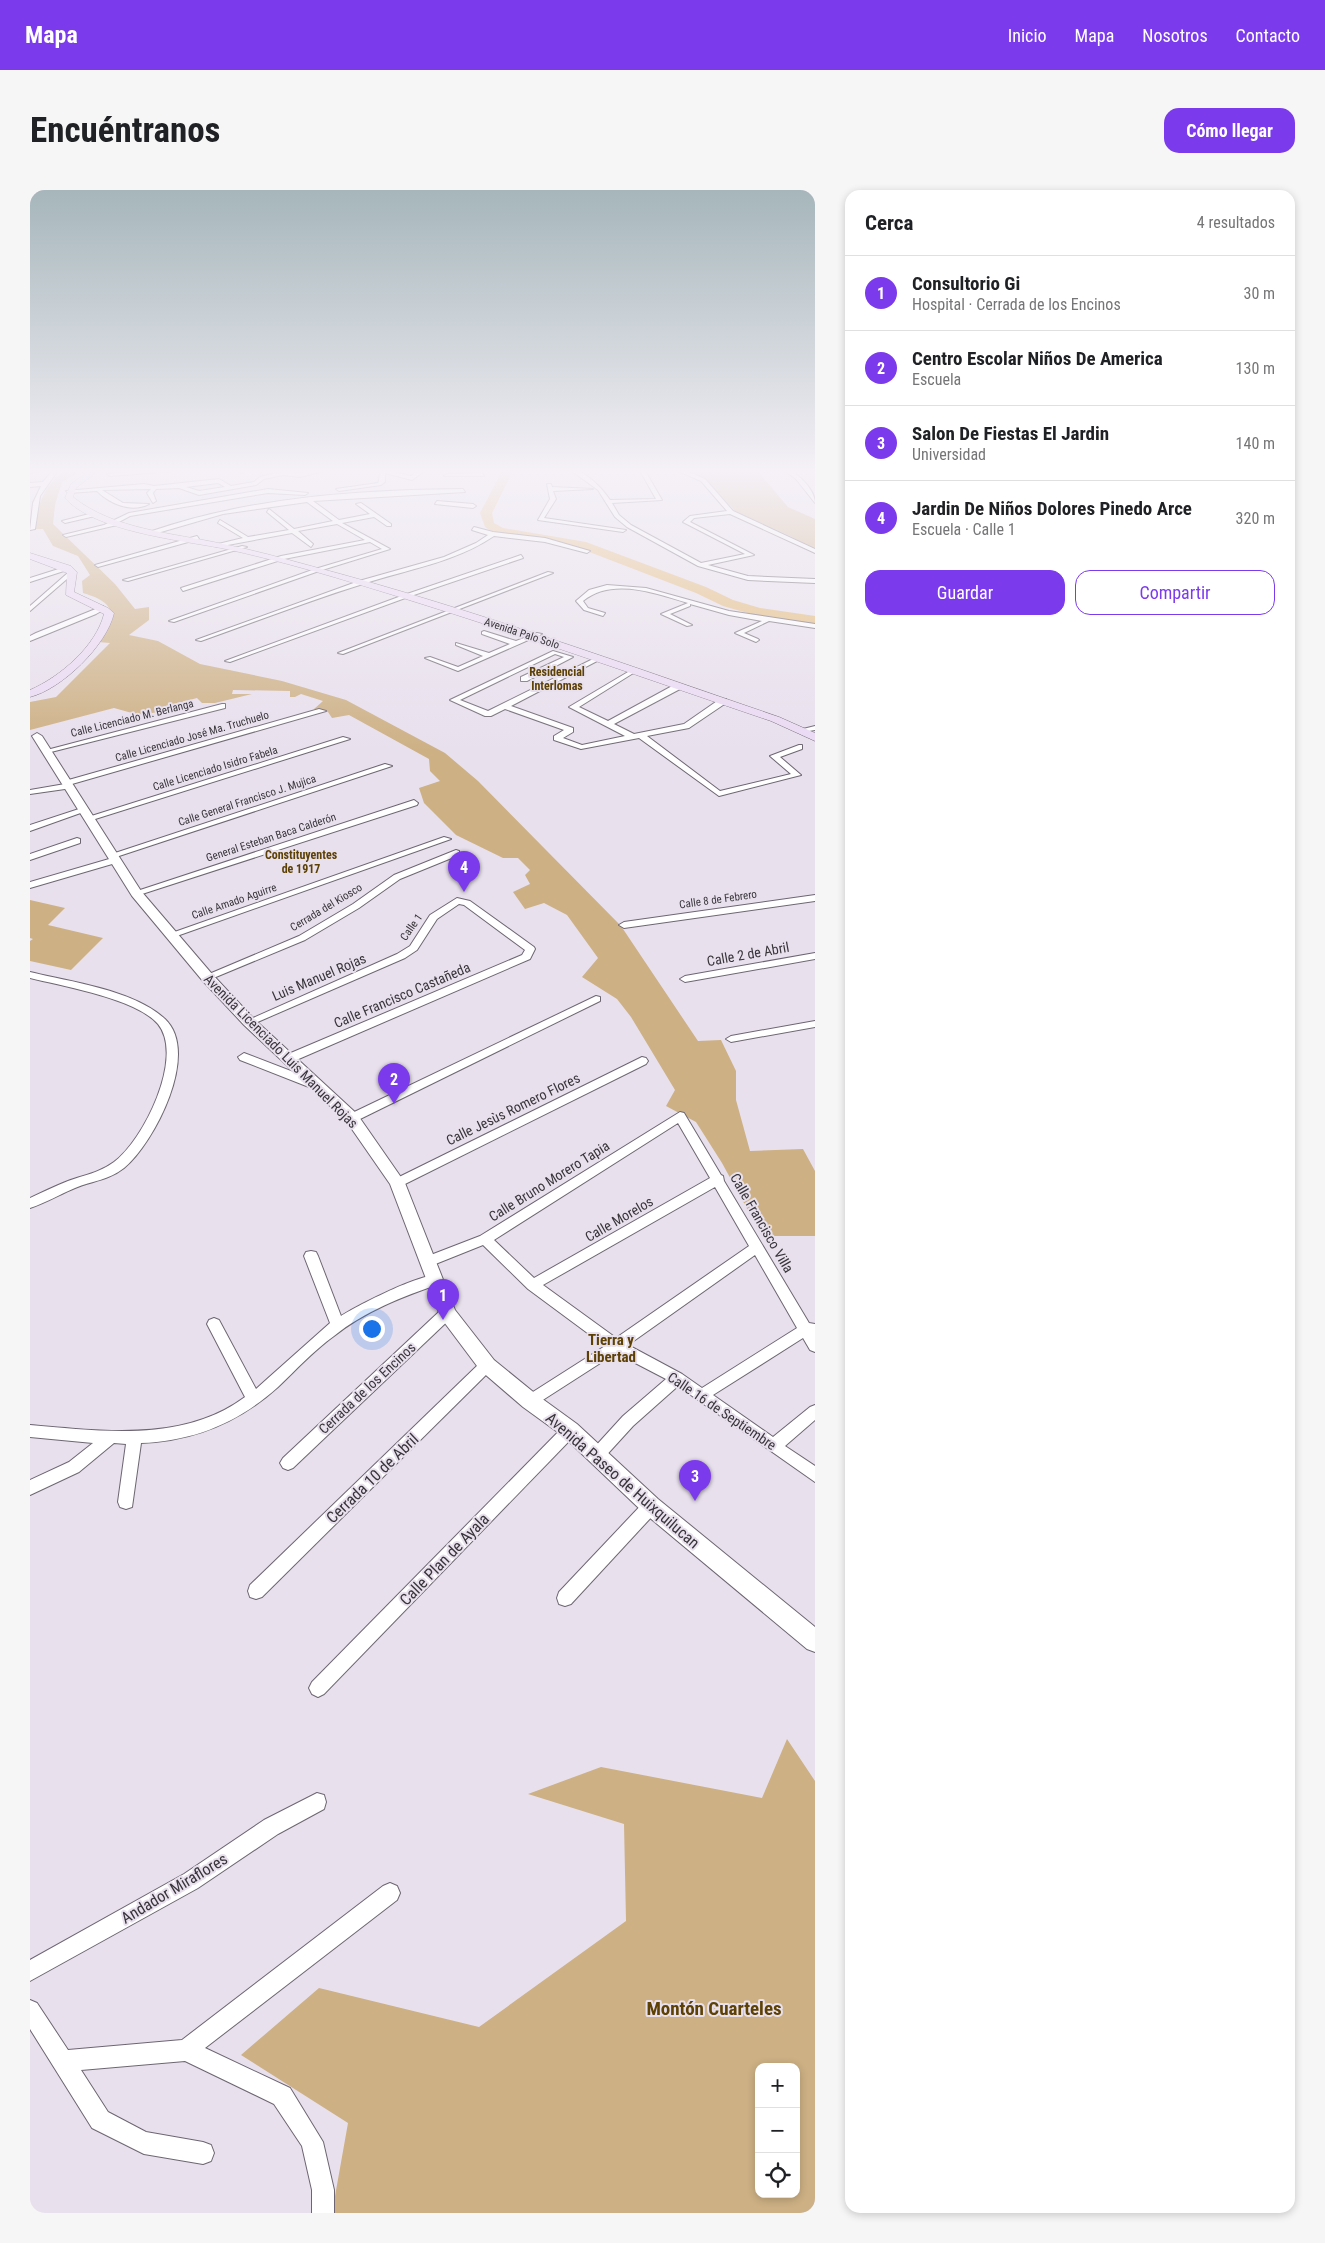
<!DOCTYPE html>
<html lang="es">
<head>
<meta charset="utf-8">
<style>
  body { margin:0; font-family:"Roboto Condensed",sans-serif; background:#f6f6f6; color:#202124 }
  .controls { position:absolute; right:15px; bottom:15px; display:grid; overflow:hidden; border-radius:10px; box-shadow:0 2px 8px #0003 }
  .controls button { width:45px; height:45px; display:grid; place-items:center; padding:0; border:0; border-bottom:1px solid #e0e0e0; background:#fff; color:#202124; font:25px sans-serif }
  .you { position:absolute; left:341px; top:1138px; width:18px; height:18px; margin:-12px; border:4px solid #fff; border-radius:50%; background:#1a73e8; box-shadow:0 0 0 8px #1a73e833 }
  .badge { display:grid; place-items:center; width:32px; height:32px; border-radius:50%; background:#7c3aed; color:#fff; font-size:16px; font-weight:700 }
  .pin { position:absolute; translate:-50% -41px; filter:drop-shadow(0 1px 2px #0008) }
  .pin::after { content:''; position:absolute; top:26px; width:18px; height:15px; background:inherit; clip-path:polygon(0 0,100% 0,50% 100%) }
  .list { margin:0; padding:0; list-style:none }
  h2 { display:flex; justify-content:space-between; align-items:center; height:65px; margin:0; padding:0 20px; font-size:21px }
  h2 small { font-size:16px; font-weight:400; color:#757577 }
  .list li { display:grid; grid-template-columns:32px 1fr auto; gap:15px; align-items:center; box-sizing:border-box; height:75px; padding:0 20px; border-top:1px solid #e0e0e0 }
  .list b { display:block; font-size:19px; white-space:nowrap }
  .list p { margin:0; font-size:16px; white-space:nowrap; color:#757577 }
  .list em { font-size:16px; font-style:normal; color:#757577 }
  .actions { display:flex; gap:10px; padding:15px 20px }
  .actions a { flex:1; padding:11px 0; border:1px solid #7c3aed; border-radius:15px; text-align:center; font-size:18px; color:#7c3aed }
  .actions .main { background:#7c3aed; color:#fff }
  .icon { flex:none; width:28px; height:28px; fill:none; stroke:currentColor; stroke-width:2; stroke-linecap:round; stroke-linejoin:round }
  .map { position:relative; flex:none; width:785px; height:2023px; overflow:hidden; border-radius:15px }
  header { display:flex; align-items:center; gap:30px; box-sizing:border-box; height:70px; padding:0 25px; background:#7c3aed; color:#fff }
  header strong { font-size:24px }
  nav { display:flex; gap:28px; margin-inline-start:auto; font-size:18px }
  .intro { display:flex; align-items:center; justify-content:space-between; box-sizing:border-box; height:120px; padding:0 30px }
  h1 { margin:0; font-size:35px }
  .button { padding:12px 22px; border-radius:15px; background:#7c3aed; color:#fff; font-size:18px; font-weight:700 }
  main { display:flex; gap:30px; padding:0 30px }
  aside { flex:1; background:#fff; border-radius:15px; box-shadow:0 2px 8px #0003 }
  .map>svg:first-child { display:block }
</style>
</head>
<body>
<header>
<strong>Mapa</strong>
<nav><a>Inicio</a><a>Mapa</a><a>Nosotros</a><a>Contacto</a></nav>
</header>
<div class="intro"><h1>Encuéntranos</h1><a class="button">Cómo llegar</a></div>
<main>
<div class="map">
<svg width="785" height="2023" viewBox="0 0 785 2023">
  <rect width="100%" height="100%" fill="#e8e0ed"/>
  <g fill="#cdb084" fill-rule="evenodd">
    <path d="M 37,279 L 47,283 L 32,292 L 25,315 L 23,334 L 85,394 L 105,419 L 119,417 L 119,430 L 99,445 L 128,451 L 170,474 L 252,491 L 316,510 L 415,563 L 448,591 L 591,736 L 668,851 L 691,850 L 706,881 L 706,910 L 720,961 L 773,959 L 785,981 L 785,1046 L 732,1046 L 692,973 L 666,932 L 636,916 L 645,900 L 601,827 L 587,809 L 552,787 L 568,768 L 537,725 L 514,713 L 495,719 L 483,702 L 500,694 L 495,685 L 500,680 L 488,668 L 473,668 L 426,645 L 394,613 L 389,598 L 410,591 L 400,581 L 399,569 L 319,525 L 302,528 L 298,522 L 284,519 L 293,511 L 271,504 L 265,507 L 260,507 L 260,501 L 203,500 L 202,504 L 222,504 L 185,513 L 172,513 L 167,508 L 145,514 L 148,519 L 109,525 L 84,518 L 0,540 L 0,512 L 26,507 L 80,453 L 68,452 C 86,424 87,413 53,403 L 52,391 L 60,385 L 48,366 L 23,356 L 13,339 L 6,339 C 7,312 15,294 37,279 Z"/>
    <path d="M 648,279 L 726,279 L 758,317 L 785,329 L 785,360 L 760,346 L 706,322 L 675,289 Z"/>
    <path d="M 0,710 L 35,718 L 18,735 L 73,748 L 41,780 L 0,771 L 0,751 L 3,749 L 0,748 Z"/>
    <path d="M 757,1549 L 785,1591 L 785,2023 L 302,2023 L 318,1933 L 211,1865 L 289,1798 L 449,1837 L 596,1731 L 594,1634 L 498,1604 L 571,1577 L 732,1608 ZM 729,1877 L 766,1877 L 766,2004 L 729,2004 Z"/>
  </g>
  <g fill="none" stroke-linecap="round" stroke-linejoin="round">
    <path fill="#e3b977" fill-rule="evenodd" d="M 473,279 L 484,279 L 462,323 L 464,333 L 473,338 L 556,352 L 676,397 L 703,410 L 730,418 L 785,426 L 785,434 L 728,426 L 693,416 L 666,403 L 549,358 L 464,343 L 455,337 L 450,323 Z"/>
    <g stroke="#6d6672" stroke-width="2">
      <g id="minor">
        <path d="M 0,279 L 19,279 L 0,283 Z"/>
        <path d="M 24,279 L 29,279 L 10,306 L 5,339 L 0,340 L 3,313 L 11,296 L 0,297 L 0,293 L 13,292 Z"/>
        <path d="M 137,279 L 168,279 L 80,286 L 77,284 Z"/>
        <path d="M 204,279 L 216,281 L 213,283 Z"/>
        <path d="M 291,279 L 301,279 L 270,287 L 253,285 L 234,289 L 226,295 L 169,305 L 149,298 L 126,299 L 123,303 L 126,311 L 123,313 L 117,303 L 121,299 L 72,300 L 93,313 L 119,314 C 101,323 80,314 67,301 L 39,303 L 36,301 L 114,294 L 124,296 L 189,289 L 201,296 L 224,292 L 230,287 L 253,281 L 270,283 ZM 188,293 L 195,297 L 169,301 L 156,297 Z"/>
        <path d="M 350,279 L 381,286 L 391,279 L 397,279 L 382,290 L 355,283 L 355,292 L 351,295 L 309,301 L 306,299 L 348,293 L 349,291 Z"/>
        <path d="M 539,279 C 554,279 572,298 580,310 L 626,309 L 609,279 L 614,279 L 632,310 L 582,313 L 589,325 L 601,335 L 671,373 L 715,364 L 653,332 L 660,326 L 697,321 L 671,291 L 644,279 L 651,279 L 675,289 L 703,321 L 785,359 L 785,363 L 783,362 L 700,324 L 664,328 L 660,332 L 724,365 L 678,375 L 718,386 L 785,389 L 785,393 L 718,390 L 668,376 L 597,337 L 585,327 L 568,300 Z"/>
        <path d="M 752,279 C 765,279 785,299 785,313 L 766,289 Z"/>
        <path d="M 452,283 L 454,286 L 414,286 L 417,284 Z"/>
        <path d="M 517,294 L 521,294 L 522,297 L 563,299 L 523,301 L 526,309 L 514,328 L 596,340 L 593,342 L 508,330 L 520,309 Z"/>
        <path d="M 238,299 L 278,303 L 275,305 L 238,303 L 100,326 L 87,333 L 87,335 L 36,347 L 33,345 L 74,335 L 99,323 Z"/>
        <path d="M 433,299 L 435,302 L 283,311 L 309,330 L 340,324 L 326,314 L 331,313 L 361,334 L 361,336 L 357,336 L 344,327 L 312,333 L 360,359 L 289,381 L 144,432 L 139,431 L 285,379 L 352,359 L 340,352 L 254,369 L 153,401 L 151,398 L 251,366 L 335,350 L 307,334 L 268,341 L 283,354 L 281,357 L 262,343 L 187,357 L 184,355 L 213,348 L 188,333 L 190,330 L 218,347 L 259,340 L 237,322 L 239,319 L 264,339 L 303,331 L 277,312 L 193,324 L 124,344 L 122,341 C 221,307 329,300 433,299 Z"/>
        <path d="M 407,311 L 443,314 L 446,316 L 443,318 L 405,314 Z"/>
        <path d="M 63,323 L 65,326 L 35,333 L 32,331 Z"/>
        <path d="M 444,337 L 463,342 L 515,348 L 560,361 L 557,363 L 515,352 L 464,346 C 424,373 378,379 333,394 C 278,411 225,432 171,451 L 166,450 L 329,391 L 414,367 L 446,353 L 458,345 L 442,340 Z"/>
        <path d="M 167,346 L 169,349 L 68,377 L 65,375 Z"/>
        <path d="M 212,356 L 217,357 L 98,391 L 93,390 Z"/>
        <path d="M 491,365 L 493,368 L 378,407 L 200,472 L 195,471 L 374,405 Z"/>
        <path d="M 38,376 L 40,379 L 0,392 L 0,388 Z"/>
        <path d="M 40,381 L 45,382 L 0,421 L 0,416 Z"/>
        <path d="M 518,382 L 523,383 L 313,464 L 308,463 Z"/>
        <path d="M 577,395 L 616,398 L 699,421 L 785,434 L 785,438 L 739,431 L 714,443 L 728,449 L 729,450 L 726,452 L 705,443 L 732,431 L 699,425 L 660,414 L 660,416 L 640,424 L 662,435 L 657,436 L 631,424 L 658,413 C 625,403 582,387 553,411 L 558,418 L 575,423 L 573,426 L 554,420 L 546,411 L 559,400 Z"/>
        <path d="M 73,416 L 75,419 L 66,424 L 0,451 L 0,446 L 6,443 Z"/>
        <path d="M 454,441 L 486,451 L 507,443 L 512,444 L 428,481 L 395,468 L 400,467 L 428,477 L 453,466 L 426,455 L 426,453 L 459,463 L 480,454 L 452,444 L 452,442 Z"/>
        <path d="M 523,461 L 543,467 L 497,491 L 491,491 L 491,487 L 534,467 L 525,464 L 430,510 L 458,521 L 567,467 L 570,469 L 569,470 L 481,516 L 543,538 L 543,542 L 533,548 L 552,555 L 595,546 L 539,517 L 603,479 L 607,481 L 605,482 L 549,517 L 578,531 L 644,495 L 650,495 L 650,499 L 584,534 L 604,544 L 654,534 L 690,509 L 696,509 L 696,513 L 659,538 L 617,546 L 690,601 L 761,584 L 740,566 L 769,555 L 772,555 L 772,559 L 750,567 L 771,585 L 689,606 L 609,548 L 551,559 L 524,550 L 524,546 L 534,540 L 475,519 L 461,526 L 455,526 L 420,510 Z"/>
        <path d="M 192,514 L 195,514 L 195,518 L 17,563 L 13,561 Z"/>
        <path d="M 289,519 L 296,521 L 42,594 L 42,598 L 0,604 L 0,600 L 35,594 L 35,591 Z"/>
        <path d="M 785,536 L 785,540 L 773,542 L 769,540 Z"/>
        <path d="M 313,547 L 320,549 L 62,630 L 55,628 Z"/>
        <path d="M 355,574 L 362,576 L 86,667 L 79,665 Z"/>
        <path d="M 384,610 L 388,613 L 387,615 L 109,705 L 106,706 L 101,703 Z"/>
        <path d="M 52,618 L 59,620 L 0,641 L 0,635 Z"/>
        <path d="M 414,647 L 421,649 L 144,747 L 138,747 L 136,745 Z"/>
        <path d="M 47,648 L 50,649 L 50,653 L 0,670 L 0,664 Z"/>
        <path d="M 426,660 L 429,661 L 429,665 L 370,689 L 329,718 L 275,750 L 181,789 L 173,789 L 172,787 L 269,746 L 323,714 L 364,685 Z"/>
        <path d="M 86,667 L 90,670 L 89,672 L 0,698 L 0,692 Z"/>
        <path d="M 785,705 L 785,711 L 594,738 L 589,735 L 594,732 Z"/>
        <path d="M 427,708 L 440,711 L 504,757 L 505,759 L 500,769 L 264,871 L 256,871 L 254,868 L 256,865 L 492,765 L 495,760 L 434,715 L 429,714 L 407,729 L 387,760 L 375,768 L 223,834 L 215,834 L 214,832 L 367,764 L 380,756 L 400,725 Z"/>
        <path d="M 785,763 L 785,769 L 655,792 L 650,789 L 655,786 Z"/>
        <path d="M 0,782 C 41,792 104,800 135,829 C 171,863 124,953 94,978 C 79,990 62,991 45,998 C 30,1004 16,1013 0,1018 L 0,1008 C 13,1002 25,996 38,991 C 54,985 69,983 84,972 C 113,951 155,867 128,834 C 107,809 32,796 0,788 Z"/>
        <path d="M 566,806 L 570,807 L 570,811 L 326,931 L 318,931 L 316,928 L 318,925 Z"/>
        <path d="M 785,831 L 785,837 L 701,852 L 696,849 L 701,846 Z"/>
        <path d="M 214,863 L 292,893 L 294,896 L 292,899 L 284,899 L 210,870 L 208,867 Z"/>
        <path d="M 612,867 L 616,868 L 618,871 L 616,874 L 371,996 L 367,997 L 361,993 L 363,990 Z"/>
        <path d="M 650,922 L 654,923 L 691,985 L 693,986 L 694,991 L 779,1133 L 785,1134 L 785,1162 L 780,1160 L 773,1148 L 683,1205 L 743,1247 L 780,1217 L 785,1215 L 785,1230 L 755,1256 L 785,1276 L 785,1292 L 648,1196 L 603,1236 L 572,1270 L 567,1272 L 562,1270 L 559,1265 L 562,1260 L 593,1226 L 636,1189 L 586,1163 L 505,1215 L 500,1217 L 495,1215 L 493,1211 L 495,1207 L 575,1156 L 498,1099 L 453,1055 L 398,1077 L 393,1076 L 391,1072 L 393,1068 L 450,1046 ZM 648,933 L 680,988 L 504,1088 L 464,1050 ZM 685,997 L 719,1056 L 586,1148 L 513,1095 ZM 725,1065 L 767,1138 L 672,1198 L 652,1184 L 598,1155 Z"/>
        <path d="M 281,1061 L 286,1062 L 288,1066 L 311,1126 C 327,1116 394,1081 409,1086 L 411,1090 L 409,1094 C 372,1107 335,1121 304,1146 C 283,1161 266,1180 248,1197 C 208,1233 164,1251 111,1253 L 102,1317 L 96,1319 L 90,1317 L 88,1312 L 96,1254 L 84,1253 L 49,1282 L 0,1305 L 0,1290 L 39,1272 L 63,1253 L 0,1247 L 0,1235 C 73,1241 153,1253 215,1207 L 177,1134 L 179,1130 L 184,1128 L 189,1130 L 226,1199 L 236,1190 L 300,1133 L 274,1066 L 276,1062 Z"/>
        <path d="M 417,1118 L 422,1119 L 424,1123 L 422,1127 L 263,1278 L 258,1280 L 253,1278 L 250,1273 L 253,1268 L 412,1119 Z"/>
        <path d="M 457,1169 L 462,1171 L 464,1175 L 462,1179 L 232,1407 L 226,1409 L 220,1407 L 218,1401 L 220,1395 L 452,1171 Z"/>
        <path d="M 540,1234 L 545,1235 L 547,1240 L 545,1245 L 294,1504 L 288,1507 L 282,1504 L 279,1498 L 282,1492 L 535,1235 Z"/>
        <path d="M 621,1309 L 627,1311 L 629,1316 L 627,1321 L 541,1414 L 535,1416 L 529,1414 L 527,1408 L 529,1402 L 615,1311 Z"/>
        <path d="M 287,1603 L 294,1605 L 296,1612 L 294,1619 L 248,1644 L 168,1698 L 0,1791 L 0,1770 L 154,1684 L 234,1630 Z"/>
        <path d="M 360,1693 L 367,1696 L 370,1703 L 367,1710 L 175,1858 L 260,1898 L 293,1952 L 304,2000 L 304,2023 L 282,2023 L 282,2000 L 272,1956 L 244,1914 L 155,1871 L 51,1880 L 78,1922 L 116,1942 L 173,1952 L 181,1955 L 184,1963 L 181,1971 L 173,1974 L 114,1964 L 62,1938 L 0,1839 L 0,1810 L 7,1813 L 38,1860 L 152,1850 L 353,1696 Z"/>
      </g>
    </g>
    <g stroke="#6d6672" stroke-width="2">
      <path id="tertiary" d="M 7,543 L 12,546 L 111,701 L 182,784 L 224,829 L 327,924 L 375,993 L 425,1120 L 464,1170 L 507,1205 L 547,1234 L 628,1309 L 785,1437 L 785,1462 L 777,1459 L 614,1323 L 533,1246 L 493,1217 L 450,1180 L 411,1128 L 360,994 L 317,932 L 214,835 L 172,790 L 102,706 L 2,546 Z"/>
    </g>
    <g stroke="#6d6672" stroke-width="1">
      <g id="secondary">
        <path d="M 46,279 L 56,279 L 64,284 L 46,298 L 43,307 C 84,340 144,343 193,354 C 223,360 252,368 281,376 C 440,418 594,474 749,527 L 785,543 L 785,551 L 741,531 C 620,490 499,447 376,409 C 315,390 253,371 191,358 C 148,350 64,341 35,308 L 41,294 L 55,284 Z"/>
        <path d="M 0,363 L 41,376 L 47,382 L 44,402 L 78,418 L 84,423 C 77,455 32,499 0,507 L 0,500 C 30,487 66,456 74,424 L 36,405 L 37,383 L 0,369 Z"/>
      </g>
    </g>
    <use href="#minor" fill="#fff" fill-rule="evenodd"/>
    <use href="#tertiary" fill="#fff" fill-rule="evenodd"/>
    <use href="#secondary" fill="#ead9f3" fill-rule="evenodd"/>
  </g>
  <linearGradient id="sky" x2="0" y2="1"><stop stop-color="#a6b6bb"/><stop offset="0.5" stop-color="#f5f1f7"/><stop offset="1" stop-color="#f5f1f7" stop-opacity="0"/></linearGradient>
  <rect width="785" height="562" fill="url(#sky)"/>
  <g text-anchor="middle" stroke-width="4" stroke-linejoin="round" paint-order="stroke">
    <g font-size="11" fill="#38353a" stroke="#e8e0ed">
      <text transform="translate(492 443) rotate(18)" y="4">Avenida Palo Solo</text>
      <text transform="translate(102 528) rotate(-14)" y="4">Calle Licenciado M. Berlanga</text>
      <text transform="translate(162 546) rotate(-16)" y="4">Calle Licenciado José Ma. Truchuelo</text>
      <text transform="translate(185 578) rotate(-17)" y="4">Calle Licenciado Isidro Fabela</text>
      <text transform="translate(217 610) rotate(-18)" y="4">Calle General Francisco J. Mujica</text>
      <text transform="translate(241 647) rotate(-18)" y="4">General Esteban Baca Calderón</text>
      <text transform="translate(688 709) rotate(-8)" y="4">Calle 8 de Febrero</text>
      <text transform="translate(204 711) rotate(-19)" y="4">Calle Amado Aguirre</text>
      <text transform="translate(296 717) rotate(-31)" y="4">Cerrada del Kiosco</text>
      <text transform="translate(381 737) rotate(-55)" y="4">Calle 1</text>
    </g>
    <g font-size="12" font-weight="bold" fill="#5d4004" stroke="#e8e0ed">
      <text x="527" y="486">Residencial<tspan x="527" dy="14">Interlomas</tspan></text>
      <text x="271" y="669">Constituyentes<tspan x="271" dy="14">de 1917</tspan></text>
    </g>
    <g font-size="14" fill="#38353a" stroke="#e8e0ed">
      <text transform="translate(718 764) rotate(-10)" y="5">Calle 2 de Abril</text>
      <text transform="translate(289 787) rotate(-23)" y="5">Luis Manuel Rojas</text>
      <text transform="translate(372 805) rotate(-23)" y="5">Calle Francisco Castañeda</text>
      <text transform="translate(251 861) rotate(45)" y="5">Avenida Licenciado Luis Manuel Rojas</text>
      <text transform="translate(483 919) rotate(-26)" y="5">Calle Jesùs Romero Flores</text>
      <text transform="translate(519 991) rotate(-32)" y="5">Calle Bruno Morero Tapia</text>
      <text transform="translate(589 1029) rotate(-30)" y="5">Calle Morelos</text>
      <text transform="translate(732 1033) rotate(60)" y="5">Calle Francisco Villa</text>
      <text transform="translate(337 1198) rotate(-43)" y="5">Cerrada de los Encinos</text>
      <text transform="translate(692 1221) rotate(34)" y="5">Calle 16 de Septiembre</text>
    </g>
    <g font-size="15" font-weight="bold" fill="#5d4004" stroke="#e8e0ed">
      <text x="581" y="1155">Tierra y<tspan x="581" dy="17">Libertad</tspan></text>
    </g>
    <g font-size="16" fill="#38353a" stroke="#e8e0ed">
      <text transform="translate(342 1288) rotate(-44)" y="6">Cerrada 10 de Abril</text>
      <text transform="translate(593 1290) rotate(41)" y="6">Avenida Paseo de Huixquilucan</text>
      <text transform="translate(414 1369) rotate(-46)" y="6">Calle Plan de Ayala</text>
      <text transform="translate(144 1698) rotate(-31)" y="6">Andador Miraflores</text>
    </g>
    <g font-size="19" font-weight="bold" fill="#5d4004" stroke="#e8e0ed">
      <text x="684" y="1825">Montón Cuarteles</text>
    </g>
  </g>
</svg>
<div class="controls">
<button>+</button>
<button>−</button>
<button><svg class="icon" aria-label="locate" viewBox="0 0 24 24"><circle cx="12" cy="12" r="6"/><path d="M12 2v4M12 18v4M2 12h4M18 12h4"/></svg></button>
</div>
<div class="you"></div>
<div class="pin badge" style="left:413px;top:1130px">1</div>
<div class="pin badge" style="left:364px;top:914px">2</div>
<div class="pin badge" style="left:665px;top:1311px">3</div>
<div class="pin badge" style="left:434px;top:702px">4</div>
</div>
<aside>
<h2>Cerca<small>4 resultados</small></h2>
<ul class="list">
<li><span class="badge">1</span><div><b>Consultorio Gi</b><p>Hospital · Cerrada de los Encinos</p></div><em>30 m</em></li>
<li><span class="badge">2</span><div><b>Centro Escolar Niños De America</b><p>Escuela</p></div><em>130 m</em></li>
<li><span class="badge">3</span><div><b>Salon De Fiestas El Jardin</b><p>Universidad</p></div><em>140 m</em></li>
<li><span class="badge">4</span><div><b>Jardin De Niños Dolores Pinedo Arce</b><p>Escuela · Calle 1</p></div><em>320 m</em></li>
</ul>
<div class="actions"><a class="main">Guardar</a><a>Compartir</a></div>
</aside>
</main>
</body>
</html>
